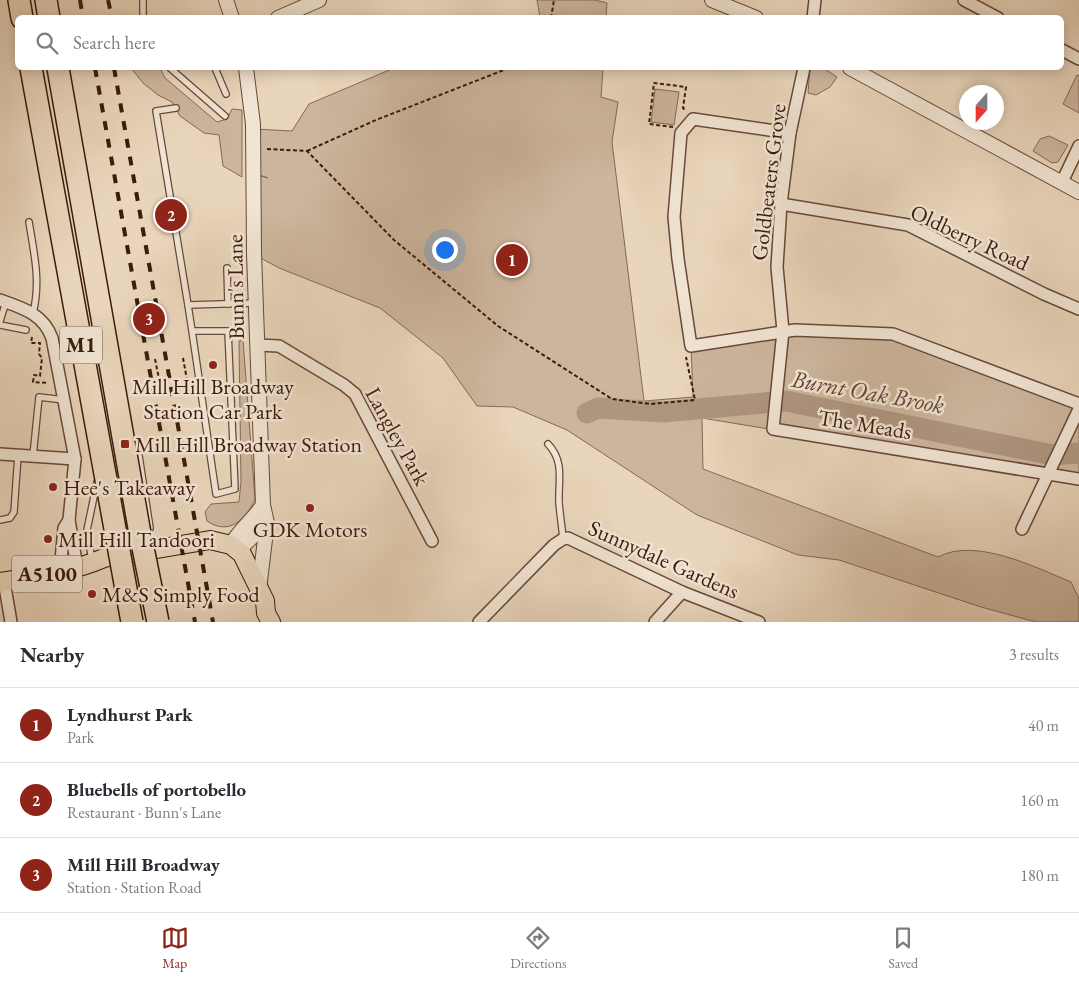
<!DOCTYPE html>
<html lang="en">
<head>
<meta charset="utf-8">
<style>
  body { margin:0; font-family:"EB Garamond",serif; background:#f2f2f3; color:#2b2b33 }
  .compass { position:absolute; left:959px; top:85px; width:45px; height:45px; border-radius:50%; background:#fff; box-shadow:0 2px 12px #0003; rotate:201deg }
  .you { position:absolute; left:444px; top:249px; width:18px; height:18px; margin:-12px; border:4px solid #fff; border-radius:50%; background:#1a73e8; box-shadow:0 0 0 8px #1a73e833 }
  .badge { display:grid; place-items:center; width:32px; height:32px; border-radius:50%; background:#8f2418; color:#fff; font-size:16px; font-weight:700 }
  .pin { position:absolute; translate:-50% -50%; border:2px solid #fff; box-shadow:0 1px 5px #0006 }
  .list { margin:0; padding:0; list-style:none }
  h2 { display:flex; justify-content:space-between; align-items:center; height:65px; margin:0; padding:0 20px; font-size:21px }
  h2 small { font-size:16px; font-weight:400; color:#7c7c81 }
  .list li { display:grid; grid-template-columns:32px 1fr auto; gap:15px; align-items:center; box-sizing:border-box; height:75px; padding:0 20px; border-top:1px solid #e1e1e2 }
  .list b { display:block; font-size:19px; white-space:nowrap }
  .list p { margin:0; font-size:16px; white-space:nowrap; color:#7c7c81 }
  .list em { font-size:16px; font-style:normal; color:#7c7c81 }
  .icon { flex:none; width:28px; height:28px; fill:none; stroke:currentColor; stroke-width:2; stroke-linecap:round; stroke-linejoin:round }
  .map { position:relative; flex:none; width:1079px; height:622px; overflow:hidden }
  .search { position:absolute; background:#fff; box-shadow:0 2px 12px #0003; left:15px; right:15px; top:15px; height:55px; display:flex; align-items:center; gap:12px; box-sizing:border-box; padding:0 18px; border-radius:8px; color:#7c7c81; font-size:19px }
  .sheet { height:290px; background:#fff }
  nav { display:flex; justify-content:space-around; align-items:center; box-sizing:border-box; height:70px; border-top:1px solid #e1e1e2; background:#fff; font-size:14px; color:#7c7c81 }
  nav a { display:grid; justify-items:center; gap:2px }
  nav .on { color:#8f2418 }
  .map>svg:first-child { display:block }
</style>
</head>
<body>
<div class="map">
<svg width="1079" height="622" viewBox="0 0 1079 622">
  <rect width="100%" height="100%" fill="#e9d5bb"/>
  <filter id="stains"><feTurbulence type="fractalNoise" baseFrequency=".004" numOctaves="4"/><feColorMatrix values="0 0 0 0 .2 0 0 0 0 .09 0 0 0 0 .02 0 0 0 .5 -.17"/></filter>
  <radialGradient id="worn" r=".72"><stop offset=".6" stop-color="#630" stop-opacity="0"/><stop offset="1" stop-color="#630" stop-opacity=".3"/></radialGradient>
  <g fill="#ccb59d" stroke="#846854">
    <path d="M 537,0 L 595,0 L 607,3 L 606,17 L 540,17 Z"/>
    <path d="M 131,68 L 160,68 L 165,78 L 217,122 L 227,119 L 232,109 L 242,110 L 242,177 L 223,166 L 219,135 L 204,133 L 180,116 L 172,102 L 158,95 L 143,83 Z"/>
    <path d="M 394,68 L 603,68 L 601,97 L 618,102 L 612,142 L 644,401 L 693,397 L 691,345 L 783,331 L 893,334 L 1079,404 L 1079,480 L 702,418 L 703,469 L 938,557 C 975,537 1035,567 1071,582 L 1079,599 L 1079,622 L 1036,622 L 981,607 L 839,560 L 798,555 L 697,515 L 567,430 L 513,407 L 477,406 L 443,358 L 380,308 L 279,268 L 257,256 L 254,174 L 268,178 L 254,173 L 254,129 L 292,131 L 309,104 Z"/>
    <path d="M 810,68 L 823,68 L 837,77 L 830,87 L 816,95 L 808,93 Z"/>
    <path d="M 1077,75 L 1079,76 L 1079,113 L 1063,104 Z"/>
    <path d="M 655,89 L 679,92 L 674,125 L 651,122 Z"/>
    <path d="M 1049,136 L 1068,145 L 1058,162 L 1052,163 L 1033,151 L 1040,139 Z"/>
    <path d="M 243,340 L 255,499 C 246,520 229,536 207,521 L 205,512 L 211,504 L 239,502 L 241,481 L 239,341 Z"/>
  </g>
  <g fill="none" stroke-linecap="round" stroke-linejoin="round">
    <path stroke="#ae9580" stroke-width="21" d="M 587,413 L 598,408 L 664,412 L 786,401 L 1053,455 L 1079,453"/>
    <g stroke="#674938" stroke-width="8">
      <g id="service">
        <path d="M 143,18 L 143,0"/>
        <path d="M 170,68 L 225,116"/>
        <path d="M 215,68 L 226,94"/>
        <path d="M 176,108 L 156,111 L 188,305 L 256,303"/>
        <path d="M 29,222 C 34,253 41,282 33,313"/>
        <path d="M 227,268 L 228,304"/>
        <path d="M 188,305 L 192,331 L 216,494 L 235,489 L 228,331 L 192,331"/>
        <path d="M 0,321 L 6,302"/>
        <path d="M 0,325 L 26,330"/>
        <path d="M 548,444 C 565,462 558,481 559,503 C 560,515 562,527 563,539"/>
        <path d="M 138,449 L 150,528"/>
        <path d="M 33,456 L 39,397 L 64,400"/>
        <path d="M 0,520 L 10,518 L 14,512 L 18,455"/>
        <path d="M 92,561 L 87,530 L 97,482"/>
      </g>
    </g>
    <g stroke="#674938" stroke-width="14">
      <g id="minor">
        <path d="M 964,0 L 998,18"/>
        <path d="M 813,18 L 815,0"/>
        <path d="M 1062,50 L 1079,59"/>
        <path d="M 804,68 L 790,133 L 781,204 L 777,267 L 783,331 L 773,429 L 1079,479"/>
        <path d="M 790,133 L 693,119 L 681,133 L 674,217 L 678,259 L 691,346 L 795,330 L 893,334 L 1079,404"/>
        <path d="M 1062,182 L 1079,146"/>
        <path d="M 781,204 L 908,225 L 1044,294 L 1079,309"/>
        <path d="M 0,300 C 23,308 43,314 52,338 L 75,459 L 69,520 L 77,567"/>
        <path d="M 257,345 L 279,346 L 344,385 L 355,394 L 432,541"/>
        <path d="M 0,454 L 75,459"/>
        <path d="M 1022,529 L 1079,409"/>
        <path d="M 60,571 L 64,528 L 69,520"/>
        <path d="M 4,581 L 11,622"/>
        <path d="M 479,622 L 554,545 L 563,539 L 568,538 L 682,592 L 759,622"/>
        <path d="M 655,622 L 682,592"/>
      </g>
    </g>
    <g stroke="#674938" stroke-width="16">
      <g id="tertiary">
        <path d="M 226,0 L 232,18"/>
        <path d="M 712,0 L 756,18"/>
        <path d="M 278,18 L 319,0"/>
        <path d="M 246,68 L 253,124 L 254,253 L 263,505 L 267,523 L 244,545 L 231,545 C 239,530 253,520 263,505"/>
        <path d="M 850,68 L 1079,192"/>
        <path d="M 259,589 L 267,523"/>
      </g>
    </g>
    <g stroke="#3c1a0c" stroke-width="20">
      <path id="primary" d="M 0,582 C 34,577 72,572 104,558 L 210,540 L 231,545 L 242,554 L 265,601 L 266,613 L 271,622"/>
    </g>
    <g stroke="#3c1a0c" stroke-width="24">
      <g id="motorway">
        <path d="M 19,0 L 22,18"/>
        <path d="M 46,0 L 49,18"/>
      </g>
    </g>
    <g stroke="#3c1a0c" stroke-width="2" stroke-dasharray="4 2.5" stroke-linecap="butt">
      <path d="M 551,18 L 554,0"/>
      <path d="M 673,127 L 649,124 L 654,83 L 686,87 L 683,108 L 685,110"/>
      <path d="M 267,149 L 307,151 L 394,240 L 498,326 L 612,399 L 650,404 L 695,400 L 686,357"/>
      <path d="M 307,151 L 376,120 L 509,68"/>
      <path d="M 32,337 L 31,343 L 40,343 L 39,354 L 42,358 L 40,376 L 34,375 L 33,382 L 48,383"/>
      <path d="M 183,358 L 187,380"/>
      <path d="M 155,359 L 160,384"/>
    </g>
    <use href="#service" stroke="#f1e4d3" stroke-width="5.5"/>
    <use href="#minor" stroke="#f1e4d3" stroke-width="11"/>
    <use href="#tertiary" stroke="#f1e4d3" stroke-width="14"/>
    <use href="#primary" stroke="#e9d5bb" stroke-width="18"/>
    <use href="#motorway" stroke="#e9d5bb" stroke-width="21"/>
    <g stroke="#3c1a0c" stroke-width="4" stroke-dasharray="9 9" stroke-linecap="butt">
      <path d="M 80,0 L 83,18"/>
      <path d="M 108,0 L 112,18"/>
      <path d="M 95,68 L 195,622"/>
      <path d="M 114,68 L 213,622"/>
    </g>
    <g stroke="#3c1a0c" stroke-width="24" stroke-linecap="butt">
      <g id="motorway-bridge">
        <path d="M 31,68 L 132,622"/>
        <path d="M 58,68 L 139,528 L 158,622"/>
      </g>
    </g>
    <use href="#motorway-bridge" stroke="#e9d5bb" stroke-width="21"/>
  </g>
  <g fill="#8f2418" stroke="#f1e4d3" stroke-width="2">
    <circle cx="213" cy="365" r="5"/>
    <rect x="120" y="439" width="10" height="10" rx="2.5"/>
    <circle cx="53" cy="487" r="5"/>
    <circle cx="310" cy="508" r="5"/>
    <circle cx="48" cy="539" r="5"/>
    <circle cx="92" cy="594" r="5"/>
  </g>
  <g text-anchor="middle" stroke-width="5" stroke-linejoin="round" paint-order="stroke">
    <g fill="#f1e4d3" stroke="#725748" stroke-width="1">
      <rect x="60" y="326.5" width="42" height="37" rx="4"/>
      <rect x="12" y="555.5" width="70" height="37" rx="4"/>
    </g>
    <g font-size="21" font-weight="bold" fill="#3c1a0c">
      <text x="81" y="352">M1</text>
      <text x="47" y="581">A5100</text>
    </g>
    <g font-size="22" fill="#3c1a0c" stroke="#f1e4d3">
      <text transform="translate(768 182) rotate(-83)" y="8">Goldbeaters Grove</text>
      <text transform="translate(970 237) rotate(25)" y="8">Oldberry Road</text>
      <text transform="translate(235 287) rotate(-91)" y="8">Bunn's Lane</text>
      <text transform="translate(865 424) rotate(9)" y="8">The Meads</text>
      <text transform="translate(398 436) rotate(61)" y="8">Langley Park</text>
      <text transform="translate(664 559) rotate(24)" y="8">Sunnydale Gardens</text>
    </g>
    <g font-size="22" fill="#3c1a0c" stroke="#f1e4d3" text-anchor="start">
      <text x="213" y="394" text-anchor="middle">Mill Hill Broadway<tspan x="213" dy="25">Station Car Park</tspan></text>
      <text x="135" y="452">Mill Hill Broadway Station</text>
      <text x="63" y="495">Hee's Takeaway</text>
      <text x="310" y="537" text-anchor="middle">GDK Motors</text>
      <text x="58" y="547">Mill Hill Tandoori</text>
      <text x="102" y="602">M&amp;S Simply Food</text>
    </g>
    <g font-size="24" font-style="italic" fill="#644535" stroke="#f1e4d3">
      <text transform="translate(868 392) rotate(10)" y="8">Burnt Oak Brook</text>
    </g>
  </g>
  <rect width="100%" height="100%" filter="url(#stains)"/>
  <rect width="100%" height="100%" fill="url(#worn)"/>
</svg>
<svg class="compass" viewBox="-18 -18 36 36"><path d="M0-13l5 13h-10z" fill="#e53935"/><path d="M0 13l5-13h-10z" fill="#7c7c81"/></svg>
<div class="you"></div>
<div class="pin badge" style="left:512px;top:260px">1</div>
<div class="pin badge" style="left:171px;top:215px">2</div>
<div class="pin badge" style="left:149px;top:319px">3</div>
<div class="search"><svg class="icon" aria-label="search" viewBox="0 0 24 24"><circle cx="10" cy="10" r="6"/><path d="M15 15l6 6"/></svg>Search here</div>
</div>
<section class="sheet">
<h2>Nearby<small>3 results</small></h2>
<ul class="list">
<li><span class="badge">1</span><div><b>Lyndhurst Park</b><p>Park</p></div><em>40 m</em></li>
<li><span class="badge">2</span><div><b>Bluebells of portobello</b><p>Restaurant · Bunn's Lane</p></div><em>160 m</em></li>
<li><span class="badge">3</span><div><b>Mill Hill Broadway</b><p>Station · Station Road</p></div><em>180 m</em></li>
</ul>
</section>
<nav>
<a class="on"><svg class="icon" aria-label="map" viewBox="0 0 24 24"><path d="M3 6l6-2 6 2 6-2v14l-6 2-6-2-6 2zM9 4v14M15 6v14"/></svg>Map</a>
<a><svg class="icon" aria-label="directions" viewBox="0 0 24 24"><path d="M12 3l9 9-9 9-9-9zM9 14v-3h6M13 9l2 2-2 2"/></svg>Directions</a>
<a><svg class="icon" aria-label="saved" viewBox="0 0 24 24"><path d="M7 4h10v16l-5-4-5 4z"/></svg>Saved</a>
</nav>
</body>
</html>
